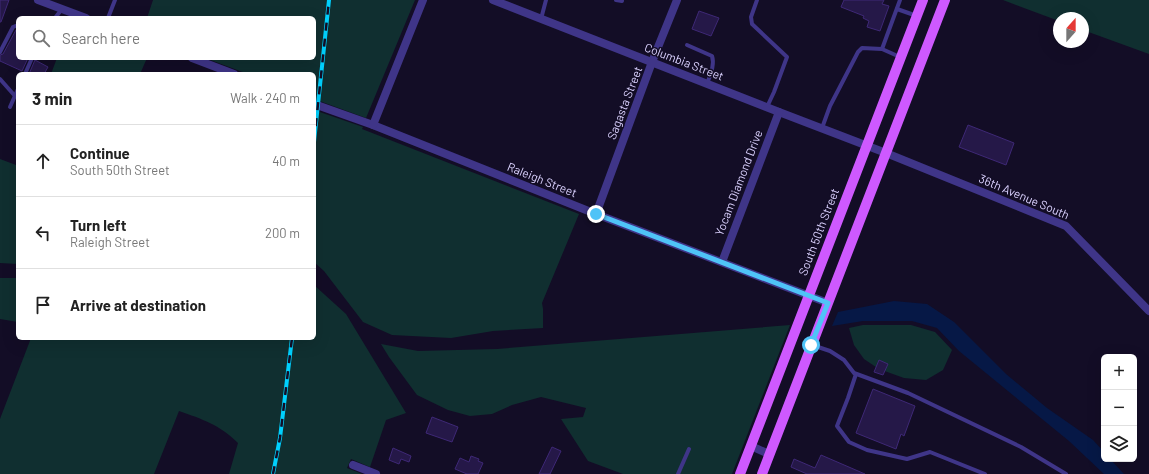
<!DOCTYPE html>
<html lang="en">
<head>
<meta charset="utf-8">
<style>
  body { margin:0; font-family:Barlow,sans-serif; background:#f2f2f2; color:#222 }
  .controls { position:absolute; right:12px; bottom:12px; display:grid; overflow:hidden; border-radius:6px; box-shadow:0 4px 16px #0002 }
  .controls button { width:36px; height:36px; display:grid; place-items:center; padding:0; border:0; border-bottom:1px solid #e0e0e0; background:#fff; color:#222; font:20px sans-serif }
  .compass { position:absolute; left:1053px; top:12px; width:36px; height:36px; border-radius:50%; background:#fff; box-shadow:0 4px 16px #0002; rotate:21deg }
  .stop { position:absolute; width:12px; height:12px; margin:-9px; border:3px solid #4fc3f7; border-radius:50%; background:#fff }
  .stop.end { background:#4fc3f7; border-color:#fff; box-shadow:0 1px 4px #0008 }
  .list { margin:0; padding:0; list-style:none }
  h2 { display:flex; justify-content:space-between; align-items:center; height:52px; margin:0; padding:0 16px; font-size:17px }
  h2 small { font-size:13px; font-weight:400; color:#767676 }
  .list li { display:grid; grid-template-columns:26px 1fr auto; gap:12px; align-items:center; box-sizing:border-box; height:72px; padding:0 16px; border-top:1px solid #e0e0e0 }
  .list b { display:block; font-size:15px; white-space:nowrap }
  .list p { margin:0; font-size:13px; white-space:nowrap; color:#767676 }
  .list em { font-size:13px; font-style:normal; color:#767676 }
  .icon { flex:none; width:22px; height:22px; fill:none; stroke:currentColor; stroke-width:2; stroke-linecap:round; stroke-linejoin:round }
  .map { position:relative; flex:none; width:1149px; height:474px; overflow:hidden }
  .search { position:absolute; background:#fff; box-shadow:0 4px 16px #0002; left:16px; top:16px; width:300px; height:44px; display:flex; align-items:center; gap:10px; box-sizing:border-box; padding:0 14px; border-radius:6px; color:#767676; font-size:15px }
  .panel { position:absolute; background:#fff; box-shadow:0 4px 16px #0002; left:16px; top:72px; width:300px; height:268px; border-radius:6px }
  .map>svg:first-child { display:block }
</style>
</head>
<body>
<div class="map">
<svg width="1149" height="474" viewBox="0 0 1149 474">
  <rect width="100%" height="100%" fill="#130d26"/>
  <g fill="#102f30">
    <path d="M 153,0 L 415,0 L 366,118 L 314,99 L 314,74 L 248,74 L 205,58 L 314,58 L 314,18 L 147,18 Z"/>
    <path d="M 1003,0 L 1149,0 L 1149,54 L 1083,30 L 1083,18 L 1059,18 L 1059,21 Z"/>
    <path d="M 57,58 L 147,58 L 140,74 L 51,74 Z"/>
    <path d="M 314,110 L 363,127 L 362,129 L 579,214 L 542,303 L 543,309 L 543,328 L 493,331 L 451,338 L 392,335 L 363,322 L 324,271 L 314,262 Z"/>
    <path d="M 0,159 L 16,165 L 18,160 L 18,264 L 0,263 Z"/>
    <path d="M 0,278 L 18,278 L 18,322 L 0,319 Z"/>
    <path d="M 314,285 L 346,314 L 406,413 L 386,420 L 370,467 L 351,459 L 347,468 L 362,474 L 229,474 L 238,443 C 220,425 202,419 179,411 L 154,474 L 0,474 L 0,419 L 31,338 L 314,338 Z"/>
    <path d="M 790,325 L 732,474 L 623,474 L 588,461 L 561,419 L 583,417 L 586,408 L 541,397 L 512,405 L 492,414 L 470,416 L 448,410 L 417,395 L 389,357 L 381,344 L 418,351 L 497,349 Z"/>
    <path d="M 863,325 L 911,325 L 935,332 L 952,350 L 943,370 L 926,380 L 904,378 L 879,369 L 864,359 L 854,345 L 849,328 Z"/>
  </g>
  <path fill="#061846" d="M 894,301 L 927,304 L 954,322 L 1006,374 L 1047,408 L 1093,440 L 1104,452 L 1104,459 L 1110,459 L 1124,474 L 1104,474 L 1069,441 L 959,351 L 937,328 L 912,321 L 863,321 L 832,326 L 838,312 Z"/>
  <g fill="#251848" stroke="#3e2876">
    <path d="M 0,0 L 9,0 L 1,22 L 0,22 Z"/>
    <path d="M 844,0 L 884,0 L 882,4 L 889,6 L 880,31 L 867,27 L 869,21 L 863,18 L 864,16 L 841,7 Z"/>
    <path d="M 699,11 L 719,18 L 711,36 L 692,29 Z"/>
    <path d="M 18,29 L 18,58 L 28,58 L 22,71 L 0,61 L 0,55 L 3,54 L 16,30 Z"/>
    <path d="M 35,60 L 48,67 L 44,74 L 29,74 Z"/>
    <path d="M 968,125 L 1014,143 L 1006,165 L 959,147 Z"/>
    <path d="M 879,360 L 888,364 L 883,375 L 874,372 Z"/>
    <path d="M 873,389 L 915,406 L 904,436 L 901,434 L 896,449 L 856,433 Z"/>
    <path d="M 432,417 L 458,427 L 452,442 L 426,433 Z"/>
    <path d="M 552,447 L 561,451 L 550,474 L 539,474 Z"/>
    <path d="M 393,448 L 411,456 L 409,462 L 401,459 L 399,464 L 389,460 Z"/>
    <path d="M 821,455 L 865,474 L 807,474 L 791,467 L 794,459 L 815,468 Z"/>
    <path d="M 471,456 L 479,459 L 478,461 L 483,463 L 478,474 L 467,474 L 455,469 L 460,458 L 469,462 Z"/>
  </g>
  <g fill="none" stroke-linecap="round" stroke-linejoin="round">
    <g stroke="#3f3588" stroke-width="4">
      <path d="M 616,0 L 622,1"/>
      <path d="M 757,0 L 751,17 L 752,24 L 787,57 L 774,92 L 767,107"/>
      <path d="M 897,9 L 917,16"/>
      <path d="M 55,18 L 62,9"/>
      <path d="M 108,18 L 115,0"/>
      <path d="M 541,19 L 546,0"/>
      <path d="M 687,45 L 712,56 C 715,65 710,75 707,84"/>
      <path d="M 882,49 L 900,57"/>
      <path d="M 0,52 L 13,27 L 18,25"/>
      <path d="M 25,74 L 32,58"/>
      <path d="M 0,79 L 15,96"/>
      <path d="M 10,107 L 18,89"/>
      <path d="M 822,128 L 830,106 L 858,52 L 862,48 L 882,49 L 900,0"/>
      <path d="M 812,345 L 830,351 L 844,360 L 854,373 L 908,393 L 1021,447 L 1066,474"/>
      <path d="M 856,374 L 848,398 L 837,426 L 849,442 L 867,450 L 907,459 L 930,452 L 985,474"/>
      <path d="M 678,474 L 689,449"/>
    </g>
    <g stroke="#3f3588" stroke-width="8">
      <path d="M 38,0 L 86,18"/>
      <path d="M 493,0 L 779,112 L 886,153 L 1066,226 L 1149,311"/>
      <path d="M 192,58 L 234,74"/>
      <path d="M 314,104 L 373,125 L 596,214 L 828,303"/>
      <path d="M 373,125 L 423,0"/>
      <path d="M 596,214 L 652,62 L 677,0"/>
      <path d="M 722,262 L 779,112"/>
      <path d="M 751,446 L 769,454"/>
      <path d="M 353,465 L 376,474"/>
    </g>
    <g stroke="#ce59ff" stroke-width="10">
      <path d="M 740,474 L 923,0"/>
      <path d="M 762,474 L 945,0"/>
    </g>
    <g stroke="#00d0fd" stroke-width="4">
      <g id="rail">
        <path d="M 314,142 L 329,0"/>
        <path d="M 273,474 L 280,438 L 292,338"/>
      </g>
    </g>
    <use href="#rail" stroke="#130d26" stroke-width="2.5" stroke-dasharray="8" stroke-linecap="butt"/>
  </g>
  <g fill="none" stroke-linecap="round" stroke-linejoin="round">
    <path stroke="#4fc3f7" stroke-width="5" d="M 596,214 L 828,303 L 811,345"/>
  </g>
  <g text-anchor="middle" stroke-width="3" stroke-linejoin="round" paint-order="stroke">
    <g font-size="12" fill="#dbd2ff" stroke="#130d26">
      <text transform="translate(684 62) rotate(21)" y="4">Columbia Street</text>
      <text transform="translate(625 103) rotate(-69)" y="4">Sagasta Street</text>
      <text transform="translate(542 180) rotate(22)" y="4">Raleigh Street</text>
      <text transform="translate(739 183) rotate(-69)" y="4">Yocam Diamond Drive</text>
      <text transform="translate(1024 197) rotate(23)" y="4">36th Avenue South</text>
      <text transform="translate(819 232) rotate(-69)" y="4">South 50th Street</text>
    </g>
  </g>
</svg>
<div class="controls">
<button>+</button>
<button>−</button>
<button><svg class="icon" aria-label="layers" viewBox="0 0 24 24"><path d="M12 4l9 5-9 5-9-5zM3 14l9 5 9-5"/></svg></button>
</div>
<svg class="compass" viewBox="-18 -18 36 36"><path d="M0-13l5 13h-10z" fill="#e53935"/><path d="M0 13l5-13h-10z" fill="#767676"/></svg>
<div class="stop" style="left:811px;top:345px"></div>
<div class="stop end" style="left:596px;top:214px"></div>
<div class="search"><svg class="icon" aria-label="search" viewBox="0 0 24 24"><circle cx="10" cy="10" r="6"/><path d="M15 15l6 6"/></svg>Search here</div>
<section class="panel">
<h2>3 min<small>Walk · 240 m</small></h2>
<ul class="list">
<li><svg class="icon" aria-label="ahead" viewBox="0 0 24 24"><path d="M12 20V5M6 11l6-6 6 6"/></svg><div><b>Continue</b><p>South 50th Street</p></div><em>40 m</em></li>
<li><svg class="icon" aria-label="left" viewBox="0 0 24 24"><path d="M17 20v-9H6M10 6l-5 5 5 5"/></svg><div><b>Turn left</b><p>Raleigh Street</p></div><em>200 m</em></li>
<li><svg class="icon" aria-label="arrive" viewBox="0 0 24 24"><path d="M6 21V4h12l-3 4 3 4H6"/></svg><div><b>Arrive at destination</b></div></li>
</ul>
</section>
</div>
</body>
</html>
